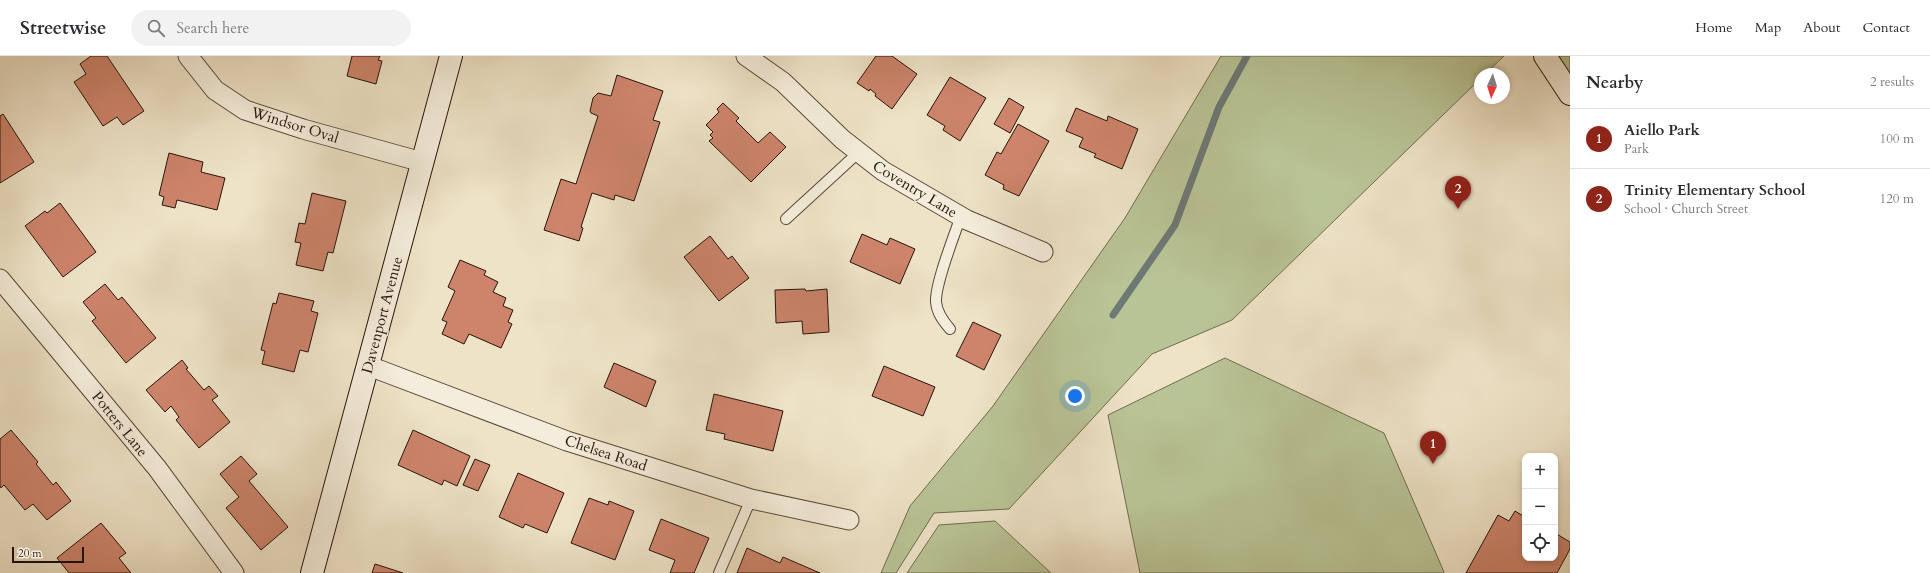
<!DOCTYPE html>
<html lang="en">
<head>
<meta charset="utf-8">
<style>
  body { margin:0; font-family:Cardo,serif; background:#f2f2f3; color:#2b2b33 }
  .controls { position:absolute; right:12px; bottom:12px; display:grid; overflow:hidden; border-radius:8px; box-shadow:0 2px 6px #0003 }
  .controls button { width:36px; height:36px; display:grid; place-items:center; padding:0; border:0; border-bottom:1px solid #e1e1e2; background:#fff; color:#2b2b33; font:20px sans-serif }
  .compass { position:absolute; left:1474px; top:12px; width:36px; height:36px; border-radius:50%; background:#fff; box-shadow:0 2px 6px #0003; rotate:184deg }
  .scale { position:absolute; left:12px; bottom:10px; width:72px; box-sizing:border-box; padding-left:4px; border:2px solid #28140b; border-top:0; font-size:11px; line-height:14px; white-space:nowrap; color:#28140b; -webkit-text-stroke:3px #f4eddb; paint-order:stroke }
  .you { position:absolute; left:1075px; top:340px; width:14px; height:14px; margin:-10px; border:3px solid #fff; border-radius:50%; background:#1a73e8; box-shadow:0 0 0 6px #1a73e833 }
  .badge { display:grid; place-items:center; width:26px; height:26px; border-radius:50%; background:#8f2418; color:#fff; font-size:13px; font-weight:700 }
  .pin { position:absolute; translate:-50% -33px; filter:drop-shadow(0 1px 2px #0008) }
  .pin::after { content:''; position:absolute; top:21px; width:14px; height:12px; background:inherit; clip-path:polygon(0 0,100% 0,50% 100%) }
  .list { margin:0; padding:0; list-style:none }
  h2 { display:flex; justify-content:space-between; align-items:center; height:52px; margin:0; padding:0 16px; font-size:17px }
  h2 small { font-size:13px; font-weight:400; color:#7c7c81 }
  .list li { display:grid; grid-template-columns:26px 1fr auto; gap:12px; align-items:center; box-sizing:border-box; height:60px; padding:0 16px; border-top:1px solid #e1e1e2 }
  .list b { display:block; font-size:15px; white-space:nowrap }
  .list p { margin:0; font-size:13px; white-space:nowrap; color:#7c7c81 }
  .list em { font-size:13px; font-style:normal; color:#7c7c81 }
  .icon { flex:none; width:22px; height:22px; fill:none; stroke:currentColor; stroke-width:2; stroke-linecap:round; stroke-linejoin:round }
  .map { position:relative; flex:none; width:1570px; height:517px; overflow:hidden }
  header { display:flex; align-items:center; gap:24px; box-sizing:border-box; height:56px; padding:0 20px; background:#fff; border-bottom:1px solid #e1e1e2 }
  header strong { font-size:19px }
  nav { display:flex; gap:22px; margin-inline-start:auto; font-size:14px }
  .search { width:280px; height:36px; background:#f2f2f3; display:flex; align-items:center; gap:10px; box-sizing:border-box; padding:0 14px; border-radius:22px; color:#7c7c81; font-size:15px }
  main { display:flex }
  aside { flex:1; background:#fff }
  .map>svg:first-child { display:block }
</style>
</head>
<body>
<header>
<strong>Streetwise</strong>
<div class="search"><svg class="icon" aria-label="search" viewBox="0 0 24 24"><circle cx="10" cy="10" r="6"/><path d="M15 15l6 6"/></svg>Search here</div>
<nav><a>Home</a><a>Map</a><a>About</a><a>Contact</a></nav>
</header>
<main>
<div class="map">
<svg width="1570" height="517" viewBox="0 0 1570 517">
  <rect width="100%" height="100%" fill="#eee3c7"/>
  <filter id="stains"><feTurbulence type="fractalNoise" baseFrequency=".005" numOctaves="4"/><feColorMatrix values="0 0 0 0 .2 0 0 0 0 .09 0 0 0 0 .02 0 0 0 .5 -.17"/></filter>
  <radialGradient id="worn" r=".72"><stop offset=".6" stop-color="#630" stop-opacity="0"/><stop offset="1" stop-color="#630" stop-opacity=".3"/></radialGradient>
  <g fill="#b9c496" stroke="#706c50">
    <path d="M 1221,0 L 1504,0 L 1485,18 L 1480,18 L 1480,23 L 1232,264 L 1152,298 L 1009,453 L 934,457 L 896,517 L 881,517 L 910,450 L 993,350 L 1125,162 Z"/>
    <path d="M 1545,0 L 1570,0 L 1570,38 Z"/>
    <path d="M 1225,302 L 1384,377 L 1444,516 L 1443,517 L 1140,517 L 1108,359 Z"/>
    <path d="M 995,465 L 1051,517 L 907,517 L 939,469 Z"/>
  </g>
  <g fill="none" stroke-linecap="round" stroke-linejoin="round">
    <path stroke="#6d7975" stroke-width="7" d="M 1113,259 L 1175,169 L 1219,51 L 1247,0"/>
  </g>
  <g fill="#cd846b" stroke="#28140b">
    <path d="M 91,0 L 107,0 L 144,55 L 123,69 L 117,61 L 103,70 L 74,26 L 86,18 L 80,8 Z"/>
    <path d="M 352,0 L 380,0 L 378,4 L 382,5 L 376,28 L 347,20 Z"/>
    <path d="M 876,0 L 892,0 L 917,18 L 892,53 L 875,40 L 876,38 L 870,33 L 869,35 L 857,27 Z"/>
    <path d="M 617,19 L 663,35 L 653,64 L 660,66 L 634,145 L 615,139 L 614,144 L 592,137 L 581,171 L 583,172 L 579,185 L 544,174 L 561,123 L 576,128 L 598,60 L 591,57 L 590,55 L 593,42 L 598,37 L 611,40 Z"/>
    <path d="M 950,21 L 986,42 L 960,85 L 943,74 L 945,70 L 927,59 Z"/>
    <path d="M 1009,42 L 1024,51 L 1010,77 L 994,68 Z"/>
    <path d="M 723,47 L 739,62 L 736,65 L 758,87 L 770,76 L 786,91 L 751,126 L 709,85 L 713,82 L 710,79 L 713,76 L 706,69 L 719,56 L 717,53 Z"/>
    <path d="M 1076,52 L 1107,65 L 1108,60 L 1138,73 L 1122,113 L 1094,101 L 1096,98 L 1079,91 L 1083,82 L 1066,75 Z"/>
    <path d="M 3,58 L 34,106 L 0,127 L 0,60 Z"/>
    <path d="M 1018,68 L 1049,85 L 1019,140 L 1003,133 L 1004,129 L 985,119 L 997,96 L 1001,98 Z"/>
    <path d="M 169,97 L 203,106 L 201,116 L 225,122 L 217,154 L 177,144 L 175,152 L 162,149 L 164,141 L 159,139 Z"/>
    <path d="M 312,137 L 346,145 L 333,197 L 328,196 L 323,215 L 296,209 L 301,187 L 295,186 L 299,167 L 305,168 Z"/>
    <path d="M 60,147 L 96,196 L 63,221 L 25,170 L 45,155 L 47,157 Z"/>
    <path d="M 862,178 L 887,189 L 890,182 L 915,193 L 900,228 L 850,206 Z"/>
    <path d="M 710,180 L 728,203 L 732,200 L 749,222 L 719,245 L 684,201 Z"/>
    <path d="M 460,204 L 486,215 L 484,219 L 498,226 L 493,236 L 506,242 L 503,250 L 513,254 L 508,266 L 512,268 L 501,292 L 469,278 L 464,288 L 442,278 L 447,266 L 442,264 L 455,235 L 448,231 Z"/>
    <path d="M 105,228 L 118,244 L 122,241 L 156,282 L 126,307 L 92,265 L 96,262 L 83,246 Z"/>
    <path d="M 805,233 L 806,235 L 827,233 L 829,276 L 803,278 L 802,265 L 776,267 L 775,234 Z"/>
    <path d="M 279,237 L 314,245 L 311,255 L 318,257 L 308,296 L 300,294 L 294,316 L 262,308 L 265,295 L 261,294 L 273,247 L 276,248 Z"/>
    <path d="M 973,266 L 1001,279 L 984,314 L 956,300 Z"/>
    <path d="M 182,304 L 188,312 L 186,313 L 204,334 L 209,330 L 218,340 L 212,344 L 230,366 L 199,392 L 176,364 L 179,361 L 171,350 L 165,356 L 146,334 Z"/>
    <path d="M 614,307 L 656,325 L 646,351 L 604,331 Z"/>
    <path d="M 884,310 L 935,331 L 923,360 L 872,340 Z"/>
    <path d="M 714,338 L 783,355 L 773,395 L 724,383 L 725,378 L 706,374 Z"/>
    <path d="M 11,374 L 38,406 L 36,408 L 53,429 L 56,426 L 71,445 L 47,464 L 33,448 L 25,454 L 4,429 L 1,432 L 0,430 L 0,383 Z"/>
    <path d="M 413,374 L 470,400 L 457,430 L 444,424 L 442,429 L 398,409 Z"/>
    <path d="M 241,400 L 257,418 L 249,425 L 288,471 L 261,494 L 226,452 L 239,441 L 220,418 Z"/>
    <path d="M 475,403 L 490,409 L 478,435 L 463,429 Z"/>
    <path d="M 518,417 L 564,437 L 547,477 L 525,468 L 523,472 L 499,461 Z"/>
    <path d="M 589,442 L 608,449 L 609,445 L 634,455 L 615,504 L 571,487 Z"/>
    <path d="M 1515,455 L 1525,461 L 1525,502 L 1555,502 L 1555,477 L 1570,486 L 1570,493 L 1557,517 L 1466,517 L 1498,459 L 1509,465 Z"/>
    <path d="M 661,463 L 709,482 L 694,517 L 670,517 L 675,504 L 649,494 Z"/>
    <path d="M 101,467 L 126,497 L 119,502 L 131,517 L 69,517 L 57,502 Z"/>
    <path d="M 747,492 L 780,507 L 783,501 L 820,517 L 737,517 Z"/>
    <path d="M 375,508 L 403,517 L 372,517 Z"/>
  </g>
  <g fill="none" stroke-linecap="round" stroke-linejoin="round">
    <g stroke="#5a483a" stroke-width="12">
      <g id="lane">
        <path d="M 786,163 L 859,96"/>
        <path d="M 950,273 C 943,265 937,257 936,246 C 935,228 954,180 961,160"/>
        <path d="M 719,517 L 751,443"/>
      </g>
    </g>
    <g stroke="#5a483a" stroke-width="21">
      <g id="street">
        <path d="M 188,0 L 215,34 L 245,54 L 303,73 L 422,106"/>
        <path d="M 746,0 L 783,26 L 842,83 L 883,115 L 967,164 L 1043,196"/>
        <path d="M 0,223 L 157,412 L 234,517"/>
        <path d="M 369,310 L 567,385 L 751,443 L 849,464"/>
      </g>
    </g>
    <g stroke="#28140b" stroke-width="24">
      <g id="secondary">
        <path d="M 1545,0 L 1570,38"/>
        <path d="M 312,517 L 451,0"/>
      </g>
    </g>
    <use href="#lane" stroke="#f4eddb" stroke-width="10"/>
    <use href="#street" stroke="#f4eddb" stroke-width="19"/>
    <use href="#secondary" stroke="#f4eddb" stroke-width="22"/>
  </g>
  <g text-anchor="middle" stroke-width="3" stroke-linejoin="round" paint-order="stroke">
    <g font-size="15" fill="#28140b" stroke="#f4eddb">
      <text transform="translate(295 69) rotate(17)" y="5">Windsor Oval</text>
      <text transform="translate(915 133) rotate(31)" y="5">Coventry Lane</text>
      <text transform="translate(382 259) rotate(-75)" y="5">Davenport Avenue</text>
      <text transform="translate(120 368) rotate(51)" y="5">Potters Lane</text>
      <text transform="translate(606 397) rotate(18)" y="5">Chelsea Road</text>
    </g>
  </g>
  <rect width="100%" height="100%" filter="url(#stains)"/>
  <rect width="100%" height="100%" fill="url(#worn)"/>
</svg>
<div class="controls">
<button>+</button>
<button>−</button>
<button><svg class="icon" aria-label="locate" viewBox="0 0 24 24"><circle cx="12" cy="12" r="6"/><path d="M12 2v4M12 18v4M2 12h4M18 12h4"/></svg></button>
</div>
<svg class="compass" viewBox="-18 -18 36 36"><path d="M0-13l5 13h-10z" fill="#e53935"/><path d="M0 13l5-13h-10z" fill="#7c7c81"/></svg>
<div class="scale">20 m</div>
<div class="you"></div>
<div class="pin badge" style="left:1433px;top:408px">1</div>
<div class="pin badge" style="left:1458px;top:153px">2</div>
</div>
<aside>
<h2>Nearby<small>2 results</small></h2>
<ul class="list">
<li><span class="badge">1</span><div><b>Aiello Park</b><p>Park</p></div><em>100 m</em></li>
<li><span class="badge">2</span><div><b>Trinity Elementary School</b><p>School · Church Street</p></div><em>120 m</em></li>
</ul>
</aside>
</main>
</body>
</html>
